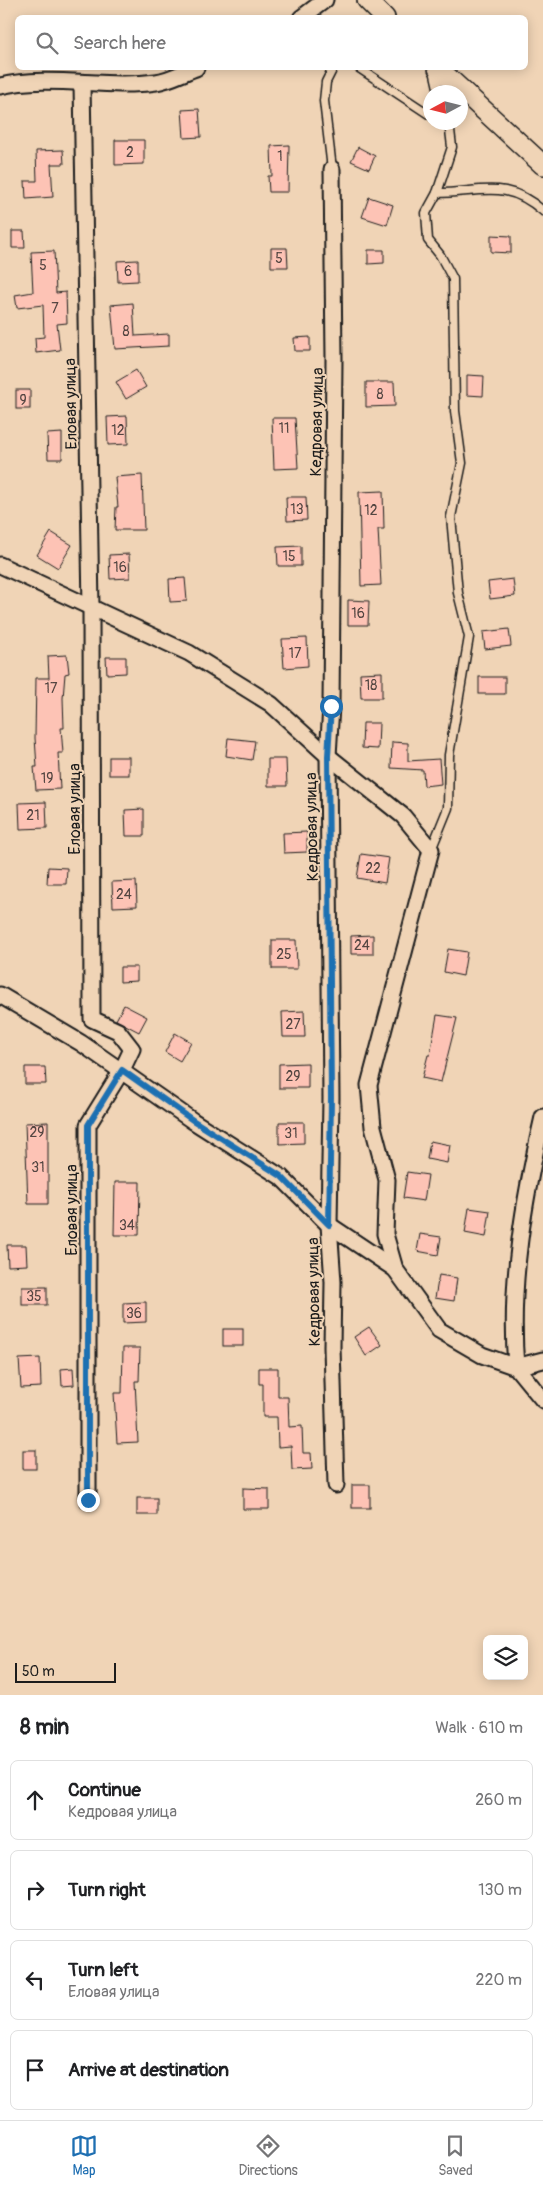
<!DOCTYPE html>
<html lang="en">
<head>
<meta charset="utf-8">
<style>
  body { margin:0; font-family:Pangolin,sans-serif; background:#f2f2f2; color:#202124 }
  .controls { position:absolute; right:15px; bottom:15px; display:grid; overflow:hidden; border-radius:8px; box-shadow:0 2px 12px #0003 }
  .controls button { width:45px; height:45px; display:grid; place-items:center; padding:0; border:0; border-bottom:1px solid #e0e0e0; background:#fff; color:#202124; font:25px sans-serif }
  .compass { position:absolute; left:423px; top:85px; width:45px; height:45px; border-radius:50%; background:#fff; box-shadow:0 2px 12px #0003; rotate:263deg }
  .scale { position:absolute; left:15px; bottom:12px; width:101px; box-sizing:border-box; padding-left:5px; border:2px solid #1c1c1c; border-top:0; font-size:14px; line-height:18px; white-space:nowrap; color:#1c1c1c; -webkit-text-stroke:4px #f0d4b6; paint-order:stroke }
  .stop { position:absolute; width:15px; height:15px; margin:-11px; border:4px solid #1f6fb2; border-radius:50%; background:#fff }
  .stop.end { background:#1f6fb2; border-color:#fff; box-shadow:0 1px 5px #0008 }
  .list { margin:0; padding:0; list-style:none }
  h2 { display:flex; justify-content:space-between; align-items:center; height:65px; margin:0; padding:0 20px; font-size:21px }
  h2 small { font-size:16px; font-weight:400; color:#757577 }
  .list li { display:grid; grid-template-columns:32px 1fr auto; gap:15px; align-items:center; box-sizing:border-box; height:80px; margin:0 10px 10px; padding:0 10px; border:1px solid #e0e0e0; border-radius:8px }
  .list b { display:block; font-size:19px; white-space:nowrap }
  .list p { margin:0; font-size:16px; white-space:nowrap; color:#757577 }
  .list em { font-size:16px; font-style:normal; color:#757577 }
  .icon { flex:none; width:28px; height:28px; fill:none; stroke:currentColor; stroke-width:2; stroke-linecap:round; stroke-linejoin:round }
  .map { position:relative; flex:none; width:543px; height:1695px; overflow:hidden }
  .search { position:absolute; background:#fff; box-shadow:0 2px 12px #0003; left:15px; right:15px; top:15px; height:55px; display:flex; align-items:center; gap:12px; box-sizing:border-box; padding:0 18px; border-radius:8px; color:#757577; font-size:19px }
  .sheet { height:425px; background:#fff }
  nav { display:flex; justify-content:space-around; align-items:center; box-sizing:border-box; height:70px; border-top:1px solid #e0e0e0; background:#fff; font-size:14px; color:#757577 }
  nav a { display:grid; justify-items:center; gap:2px }
  nav .on { color:#1f6fb2 }
  .map>svg:first-child { display:block }
</style>
</head>
<body>
<div class="map">
<svg width="543" height="1695" viewBox="0 0 543 1695">
  <rect width="100%" height="100%" fill="#f0d4b6"/>
  <filter id="ink" filterUnits="userSpaceOnUse"><feTurbulence type="fractalNoise" baseFrequency=".02" numOctaves="2"/><feDisplacementMap in="SourceGraphic" scale="10" xChannelSelector="R" yChannelSelector="G"/><feConvolveMatrix kernelMatrix="1 2 1 2 8 2 1 2 1" color-interpolation-filters="sRGB"/></filter>
  <g filter="url(#ink)">
    <g fill="#fdc3b5" stroke="#1c1c1c">
      <path d="M 199,109 L 201,137 L 184,138 L 182,110 Z"/>
      <path d="M 115,140 L 144,140 L 144,164 L 115,165 Z"/>
      <path d="M 289,145 L 288,192 L 269,192 L 268,176 L 272,176 L 271,146 Z"/>
      <path d="M 358,147 L 375,156 L 369,169 L 351,161 Z"/>
      <path d="M 63,150 L 64,164 L 51,164 L 53,197 L 26,199 L 25,181 L 37,181 L 36,151 Z"/>
      <path d="M 369,197 L 393,205 L 387,225 L 362,217 Z"/>
      <path d="M 12,231 L 24,231 L 25,248 L 12,248 Z"/>
      <path d="M 491,235 L 511,236 L 511,253 L 491,252 Z"/>
      <path d="M 271,248 L 287,248 L 288,267 L 271,267 Z"/>
      <path d="M 368,250 L 384,250 L 384,263 L 368,264 Z"/>
      <path d="M 54,251 L 56,293 L 66,292 L 67,323 L 57,324 L 60,350 L 36,353 L 35,338 L 44,337 L 43,305 L 17,308 L 15,295 L 33,292 L 31,252 Z"/>
      <path d="M 138,260 L 138,281 L 118,282 L 117,261 Z"/>
      <path d="M 133,303 L 135,336 L 169,334 L 169,346 L 115,349 L 111,305 Z"/>
      <path d="M 310,337 L 310,351 L 295,351 L 294,338 Z"/>
      <path d="M 136,370 L 146,387 L 126,399 L 116,382 Z"/>
      <path d="M 467,375 L 484,376 L 483,396 L 467,395 Z"/>
      <path d="M 366,382 L 394,382 L 395,406 L 366,407 Z"/>
      <rect x="16" y="390" width="14" height="19"/>
      <path d="M 127,416 L 128,444 L 108,445 L 107,417 Z"/>
      <path d="M 272,418 L 295,418 L 298,468 L 274,469 Z"/>
      <path d="M 62,433 L 62,459 L 48,459 L 47,434 Z"/>
      <path d="M 142,475 L 144,530 L 115,530 L 116,507 L 118,507 L 115,477 Z"/>
      <path d="M 383,491 L 384,529 L 378,529 L 381,585 L 361,586 L 359,492 Z"/>
      <path d="M 286,497 L 306,497 L 307,520 L 287,521 Z"/>
      <path d="M 51,532 L 72,545 L 58,568 L 37,555 Z"/>
      <path d="M 301,546 L 301,566 L 278,566 L 277,547 Z"/>
      <path d="M 129,554 L 130,578 L 110,579 L 109,555 Z"/>
      <path d="M 185,578 L 187,601 L 170,602 L 169,579 Z"/>
      <path d="M 513,579 L 515,596 L 490,599 L 488,582 Z"/>
      <path d="M 348,600 L 369,601 L 368,625 L 348,625 Z"/>
      <path d="M 509,629 L 511,646 L 485,649 L 483,632 Z"/>
      <path d="M 307,638 L 308,666 L 284,668 L 282,639 Z"/>
      <path d="M 67,655 L 69,673 L 65,674 L 63,698 L 64,728 L 61,728 L 63,753 L 58,753 L 60,789 L 36,790 L 34,767 L 37,767 L 35,738 L 36,678 L 49,678 L 48,656 Z"/>
      <path d="M 106,657 L 126,657 L 126,673 L 107,674 Z"/>
      <path d="M 382,672 L 382,698 L 361,698 L 360,673 Z"/>
      <rect x="479" y="677" width="26" height="17"/>
      <path d="M 363,723 L 379,723 L 378,749 L 362,748 Z"/>
      <path d="M 228,738 L 255,741 L 252,760 L 226,756 Z"/>
      <path d="M 392,742 L 408,743 L 408,761 L 439,759 L 441,784 L 424,786 L 423,770 L 391,768 Z"/>
      <rect x="109" y="757" width="20" height="18"/>
      <path d="M 268,759 L 286,759 L 287,786 L 268,786 Z"/>
      <path d="M 46,802 L 47,828 L 20,829 L 19,803 Z"/>
      <path d="M 144,809 L 144,836 L 126,836 L 125,810 Z"/>
      <path d="M 307,832 L 307,852 L 284,853 L 283,833 Z"/>
      <path d="M 361,854 L 389,858 L 385,883 L 357,878 Z"/>
      <path d="M 48,867 L 67,868 L 66,884 L 47,884 Z"/>
      <path d="M 136,881 L 137,906 L 113,907 L 112,882 Z"/>
      <path d="M 373,935 L 373,954 L 351,954 L 351,936 Z"/>
      <path d="M 272,940 L 296,940 L 297,969 L 272,969 Z"/>
      <path d="M 448,949 L 467,952 L 463,976 L 444,972 Z"/>
      <path d="M 120,967 L 137,967 L 137,981 L 120,982 Z"/>
      <path d="M 124,1005 L 147,1017 L 139,1032 L 116,1020 Z"/>
      <path d="M 304,1011 L 305,1037 L 283,1037 L 282,1012 Z"/>
      <path d="M 437,1015 L 457,1018 L 441,1082 L 422,1078 L 428,1055 L 430,1055 Z"/>
      <path d="M 175,1033 L 191,1042 L 180,1061 L 165,1052 Z"/>
      <path d="M 308,1063 L 308,1088 L 279,1088 L 279,1064 Z"/>
      <path d="M 25,1067 L 45,1067 L 46,1084 L 25,1084 Z"/>
      <path d="M 48,1122 L 48,1204 L 28,1204 L 25,1123 Z"/>
      <path d="M 279,1122 L 304,1122 L 304,1143 L 279,1144 Z"/>
      <path d="M 430,1141 L 450,1145 L 447,1163 L 427,1159 Z"/>
      <path d="M 407,1172 L 428,1175 L 424,1201 L 403,1198 Z"/>
      <path d="M 115,1182 L 140,1182 L 139,1235 L 114,1235 Z"/>
      <path d="M 469,1208 L 490,1211 L 486,1237 L 465,1233 Z"/>
      <path d="M 420,1234 L 441,1237 L 438,1255 L 417,1251 Z"/>
      <path d="M 7,1245 L 26,1245 L 27,1265 L 8,1266 Z"/>
      <path d="M 439,1275 L 457,1278 L 454,1301 L 435,1298 Z"/>
      <rect x="22" y="1287" width="25" height="18"/>
      <path d="M 146,1302 L 146,1322 L 123,1323 L 123,1303 Z"/>
      <path d="M 369,1327 L 382,1345 L 366,1356 L 354,1337 Z"/>
      <rect x="223" y="1329" width="20" height="17"/>
      <path d="M 123,1348 L 140,1348 L 139,1381 L 135,1381 L 138,1442 L 117,1443 L 114,1393 L 122,1393 Z"/>
      <path d="M 40,1358 L 41,1387 L 21,1388 L 19,1359 Z"/>
      <path d="M 73,1368 L 74,1385 L 62,1386 L 61,1369 Z"/>
      <path d="M 259,1368 L 278,1368 L 278,1397 L 288,1397 L 289,1427 L 302,1426 L 303,1453 L 311,1453 L 312,1469 L 292,1470 L 291,1446 L 278,1447 L 277,1417 L 263,1417 L 263,1384 L 259,1384 Z"/>
      <rect x="23" y="1450" width="13" height="19"/>
      <rect x="352" y="1485" width="18" height="23"/>
      <path d="M 243,1488 L 269,1489 L 269,1509 L 243,1509 Z"/>
      <rect x="137" y="1498" width="20" height="17"/>
    </g>
    <g fill="none" stroke-linecap="round" stroke-linejoin="round">
      <g stroke="#1c1c1c" stroke-width="11">
        <g id="service">
          <path d="M 359,68 L 430,115"/>
          <path d="M 434,70 L 439,92"/>
          <path d="M 332,169 L 324,101 L 326,82 L 333,68"/>
          <path d="M 437,193 C 481,193 506,178 543,211"/>
          <path d="M 431,850 L 448,808 L 449,755 L 469,637 L 458,593 L 451,517 L 462,463 L 455,411 L 453,279 L 440,255 L 428,240 L 426,213 L 437,193 L 452,147 L 449,122"/>
        </g>
      </g>
      <g stroke="#1c1c1c" stroke-width="19">
        <g id="minor">
          <path d="M 301,18 L 325,0"/>
          <path d="M 82,84 L 91,607 L 92,1019 L 118,1031 L 132,1049 L 122,1070 L 88,1125 L 88,1500"/>
          <path d="M 0,86 C 51,74 104,89 156,82 C 170,80 184,72 196,68"/>
          <path d="M 332,169 L 334,359 L 331,706 L 328,756 L 331,1098 L 329,1225 L 333,1282 L 332,1347 L 336,1485"/>
          <path d="M 0,565 L 189,653 L 271,704 L 328,756 L 403,816 L 431,850 L 369,1085 L 373,1127 L 387,1180 L 385,1234 L 395,1269 L 439,1330 L 482,1355 L 516,1367 L 543,1400"/>
          <path d="M 0,995 L 81,1043 L 193,1121 L 281,1177 L 329,1225 L 395,1269"/>
          <path d="M 543,1117 C 524,1199 509,1283 516,1367 L 543,1360"/>
        </g>
      </g>
      <g stroke="#1c1c1c" stroke-width="22">
        <g id="tertiary">
          <path d="M 367,0 L 385,18"/>
          <path d="M 438,68 L 543,165"/>
        </g>
      </g>
      <use href="#service" stroke="#f0d4b6" stroke-width="8"/>
      <use href="#minor" stroke="#f0d4b6" stroke-width="15"/>
      <use href="#tertiary" stroke="#f0d4b6" stroke-width="19"/>
    </g>
  </g>
  <g fill="none" stroke-linecap="round" stroke-linejoin="round" filter="url(#ink)">
    <path stroke="#1f6fb2" stroke-width="6" d="M 88,1500 L 88,1125 L 122,1070 L 194,1121 L 281,1176 L 329,1225 L 331,1098 L 328,756 L 331,706"/>
  </g>
  <g text-anchor="middle" stroke-width="4" stroke-linejoin="round" paint-order="stroke">
    <g font-size="14" fill="#544642">
      <text x="130" y="157">2</text>
      <text x="280" y="161">1</text>
      <text x="279" y="263">5</text>
      <text x="43" y="270">5</text>
      <text x="128" y="276">6</text>
      <text x="55" y="313">7</text>
      <text x="126" y="336">8</text>
      <text x="380" y="399">8</text>
      <text x="23" y="405">9</text>
      <text x="284" y="433">11</text>
      <text x="118" y="435">12</text>
      <text x="297" y="514">13</text>
      <text x="371" y="515">12</text>
      <text x="289" y="561">15</text>
      <text x="120" y="572">16</text>
      <text x="358" y="618">16</text>
      <text x="295" y="658">17</text>
      <text x="371" y="690">18</text>
      <text x="51" y="693">17</text>
      <text x="47" y="783">19</text>
      <text x="33" y="820">21</text>
      <text x="373" y="873">22</text>
      <text x="124" y="899">24</text>
      <text x="362" y="950">24</text>
      <text x="284" y="959">25</text>
      <text x="293" y="1029">27</text>
      <text x="293" y="1081">29</text>
      <text x="37" y="1137">29</text>
      <text x="291" y="1138">31</text>
      <text x="38" y="1172">31</text>
      <text x="127" y="1230">34</text>
      <text x="34" y="1301">35</text>
      <text x="134" y="1318">36</text>
    </g>
    <g font-size="16" fill="#1c1c1c" stroke="#f0d4b6">
      <text transform="translate(70 404) rotate(-91)" y="6">Еловая улица</text>
      <text transform="translate(316 422) rotate(-89)" y="6">Кедровая улица</text>
      <text transform="translate(74 809) rotate(-90)" y="6">Еловая улица</text>
      <text transform="translate(311 827) rotate(-91)" y="6">Кедровая улица</text>
      <text transform="translate(71 1210) rotate(-90)" y="6">Еловая улица</text>
      <text transform="translate(313 1292) rotate(-91)" y="6">Кедровая улица</text>
    </g>
  </g>
</svg>
<div class="controls">
<button><svg class="icon" aria-label="layers" viewBox="0 0 24 24"><path d="M12 4l9 5-9 5-9-5zM3 14l9 5 9-5"/></svg></button>
</div>
<svg class="compass" viewBox="-18 -18 36 36"><path d="M0-13l5 13h-10z" fill="#e53935"/><path d="M0 13l5-13h-10z" fill="#757577"/></svg>
<div class="scale">50 m</div>
<div class="stop" style="left:331px;top:706px"></div>
<div class="stop end" style="left:88px;top:1500px"></div>
<div class="search"><svg class="icon" aria-label="search" viewBox="0 0 24 24"><circle cx="10" cy="10" r="6"/><path d="M15 15l6 6"/></svg>Search here</div>
</div>
<section class="sheet">
<h2>8 min<small>Walk · 610 m</small></h2>
<ul class="list">
<li><svg class="icon" aria-label="ahead" viewBox="0 0 24 24"><path d="M12 20V5M6 11l6-6 6 6"/></svg><div><b>Continue</b><p>Кедровая улица</p></div><em>260 m</em></li>
<li><svg class="icon" aria-label="right" viewBox="0 0 24 24"><path d="M7 20v-9h11M14 6l5 5-5 5"/></svg><div><b>Turn right</b></div><em>130 m</em></li>
<li><svg class="icon" aria-label="left" viewBox="0 0 24 24"><path d="M17 20v-9H6M10 6l-5 5 5 5"/></svg><div><b>Turn left</b><p>Еловая улица</p></div><em>220 m</em></li>
<li><svg class="icon" aria-label="arrive" viewBox="0 0 24 24"><path d="M6 21V4h12l-3 4 3 4H6"/></svg><div><b>Arrive at destination</b></div></li>
</ul>
</section>
<nav>
<a class="on"><svg class="icon" aria-label="map" viewBox="0 0 24 24"><path d="M3 6l6-2 6 2 6-2v14l-6 2-6-2-6 2zM9 4v14M15 6v14"/></svg>Map</a>
<a><svg class="icon" aria-label="directions" viewBox="0 0 24 24"><path d="M12 3l9 9-9 9-9-9zM9 14v-3h6M13 9l2 2-2 2"/></svg>Directions</a>
<a><svg class="icon" aria-label="saved" viewBox="0 0 24 24"><path d="M7 4h10v16l-5-4-5 4z"/></svg>Saved</a>
</nav>
</body>
</html>
